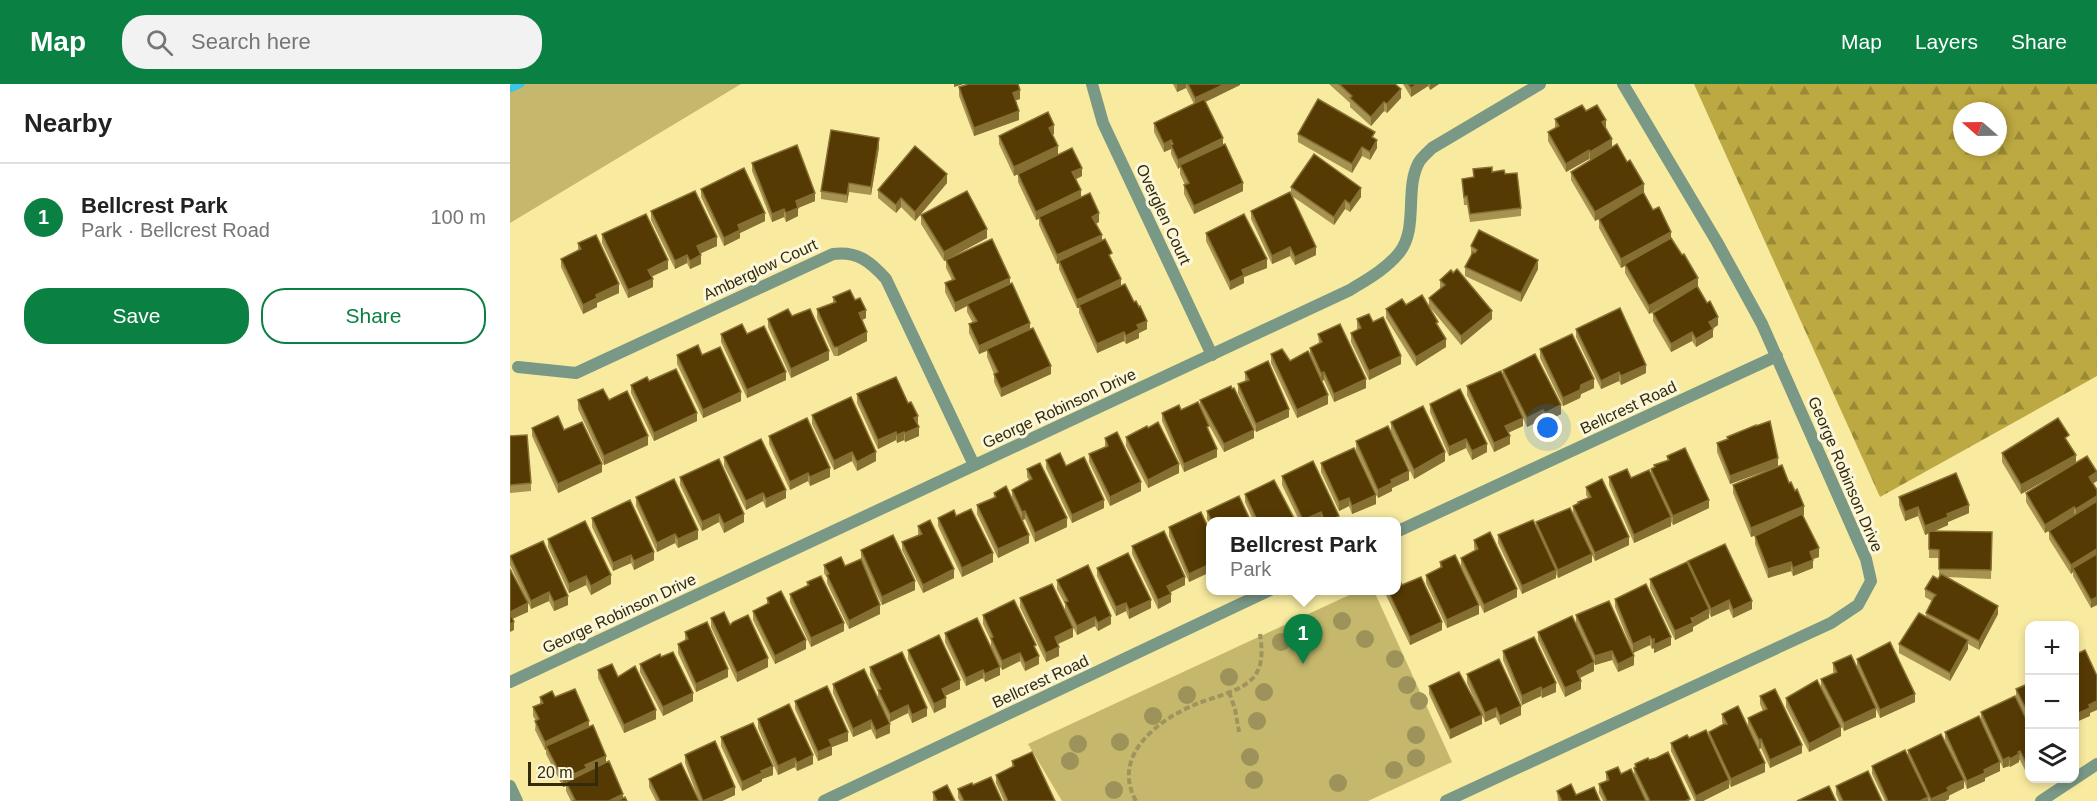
<!DOCTYPE html>
<html lang="en">
<head>
<meta charset="utf-8">
<style>
  body { margin:0; font-family:Helvetica,sans-serif; background:#f2f2f2; color:#222 }
  .controls { position:absolute; right:18px; bottom:18px; display:grid; overflow:hidden; border-radius:12px; box-shadow:0 3px 9px #0003 }
  .controls button { width:54px; height:54px; display:grid; place-items:center; padding:0; border:0; border-bottom:2px solid #e0e0e0; background:#fff; color:#222; font:30px sans-serif }
  .compass { position:absolute; left:1443px; top:18px; width:54px; height:54px; border-radius:50%; background:#fff; box-shadow:0 3px 9px #0003; rotate:290deg }
  .scale { position:absolute; left:18px; bottom:15px; width:70px; box-sizing:border-box; padding-left:6px; border:3px solid #322c0c; border-top:0; font-size:16px; line-height:21px; white-space:nowrap; color:#322c0c; -webkit-text-stroke:4px #fcf7da; paint-order:stroke }
  .you { position:absolute; left:1038px; top:344px; width:21px; height:21px; margin:-15px; border:4px solid #fff; border-radius:50%; background:#1a73e8; box-shadow:0 0 0 9px #1a73e833 }
  .badge { display:grid; place-items:center; width:39px; height:39px; border-radius:50%; background:#0b8043; color:#fff; font-size:20px; font-weight:700 }
  .pin { position:absolute; translate:-50% -50px; filter:drop-shadow(0 2px 3px #0008) }
  .pin::after { content:''; position:absolute; top:32px; width:21px; height:18px; background:inherit; clip-path:polygon(0 0,100% 0,50% 100%) }
  .popup { position:absolute; left:696px; top:433px; width:195px; height:78px; box-sizing:border-box; display:grid; place-content:center; border-radius:12px; background:#fff; filter:drop-shadow(0 2px 4px #0005); font-size:20px; white-space:nowrap; color:#767676 }
  .popup b { font-size:22px; color:#222 }
  .popup::after { content:''; position:absolute; left:50%; top:100%; margin-left:-12px; border:12px solid transparent; border-top-color:#fff }
  .list { margin:0; padding:0; list-style:none }
  h2 { display:flex; justify-content:space-between; align-items:center; height:78px; margin:0; padding:0 24px; font-size:26px }
  h2 small { font-size:20px; font-weight:400; color:#767676 }
  .list li { display:grid; grid-template-columns:39px 1fr auto; gap:18px; align-items:center; box-sizing:border-box; height:108px; padding:0 24px; border-top:2px solid #e0e0e0 }
  .list b { display:block; font-size:22px; white-space:nowrap }
  .list p { margin:0; font-size:20px; white-space:nowrap; color:#767676 }
  .list em { font-size:20px; font-style:normal; color:#767676 }
  .actions { display:flex; gap:12px; padding:18px 24px }
  .actions a { flex:1; padding:14px 0; border:2px solid #0b8043; border-radius:24px; text-align:center; font-size:21px; color:#0b8043 }
  .actions .main { background:#0b8043; color:#fff }
  .icon { flex:none; width:33px; height:33px; fill:none; stroke:currentColor; stroke-width:2; stroke-linecap:round; stroke-linejoin:round }
  .map { position:relative; flex:none; width:1587px; height:717px; overflow:hidden }
  header { display:flex; align-items:center; gap:36px; box-sizing:border-box; height:84px; padding:0 30px; background:#0b8043; color:#fff }
  header strong { font-size:28px }
  nav { display:flex; gap:33px; margin-inline-start:auto; font-size:21px }
  .search { width:420px; height:54px; background:#f2f2f2; display:flex; align-items:center; gap:15px; box-sizing:border-box; padding:0 21px; border-radius:24px; color:#767676; font-size:22px }
  main { display:flex }
  aside { flex:1; background:#fff }
  .map>svg:first-child { display:block }
</style>
</head>
<body>
<header>
<strong>Map</strong>
<div class="search"><svg class="icon" aria-label="search" viewBox="0 0 24 24"><circle cx="10" cy="10" r="6"/><path d="M15 15l6 6"/></svg>Search here</div>
<nav><a>Map</a><a>Layers</a><a>Share</a></nav>
</header>
<main>
<aside>
<h2>Nearby<small></small></h2>
<ul class="list">
<li><span class="badge">1</span><div><b>Bellcrest Park</b><p>Park · Bellcrest Road</p></div><em>100 m</em></li>
</ul>
<div class="actions"><a class="main">Save</a><a>Share</a></div>
</aside>
<div class="map">
<svg width="1587" height="717" viewBox="0 0 1587 717">
  <defs>
    <pattern id="forest-firs" width="22" height="20" patternUnits="userSpaceOnUse" patternTransform="scale(1.5)"><rect width="22" height="20" fill="#bda941"/><path d="M5 1l3.5 6h-7zM16 11l3.5 6h-7z" fill="#9a8a35"/></pattern>
  </defs>
  <rect width="100%" height="100%" fill="#f8ea9f"/>
  <g fill="#c5b76b">
    <path d="M 0,0 L 231,0 L 0,139 Z"/>
    <path d="M 864,507 L 942,678 L 858,717 L 552,717 L 518,660 L 848,507 Z"/>
  </g>
  <path fill="url(#forest-firs)" fill-rule="evenodd" d="M 1184,0 L 1587,0 L 1587,292 L 1370,413 ZM 1452,27 L 1488,27 L 1488,63 L 1452,63 Z"/>
  <g fill="none" stroke-linecap="round" stroke-linejoin="round">
    <path stroke="#39c6e9" stroke-width="7" d="M 0,5 L 11,0"/>
    <g stroke="#9f945d" stroke-width="4" stroke-dasharray="6 3" stroke-linecap="butt">
      <path d="M 719,608 L 725,625 L 729,648"/>
      <path d="M 626,717 C 600,671 650,634 689,619 C 706,612 730,608 743,594 C 754,581 752,564 750,550"/>
    </g>
    <g stroke="#799885" stroke-width="12">
      <path d="M 582,0 L 593,39 L 702,271"/>
      <path d="M 8,283 L 66,289 L 323,170 C 347,167 360,177 376,195 L 464,381"/>
      <path d="M 886,448 L 1267,272"/>
      <path d="M 0,598 L 840,206 C 858,195 876,185 889,169 C 909,144 894,105 909,78 C 912,73 918,68 922,64 L 1030,0"/>
      <path d="M 0,702 L 7,717"/>
      <path d="M 314,717 L 760,506"/>
      <path d="M 936,717 L 1321,539 L 1348,521 L 1361,497 L 1356,475 L 1252,240 L 1207,158 L 1113,0"/>
      <path d="M 1531,717 L 1587,680"/>
    </g>
  </g>
  <g fill="#9d9259">
    <circle cx="832" cy="537" r="9"/>
    <circle cx="855" cy="555" r="9"/>
    <circle cx="771" cy="558" r="9"/>
    <circle cx="885" cy="575" r="9"/>
    <circle cx="719" cy="593" r="9"/>
    <circle cx="897" cy="601" r="9"/>
    <circle cx="754" cy="608" r="9"/>
    <circle cx="677" cy="611" r="9"/>
    <circle cx="909" cy="617" r="9"/>
    <circle cx="643" cy="632" r="9"/>
    <circle cx="747" cy="637" r="9"/>
    <circle cx="906" cy="651" r="9"/>
    <circle cx="610" cy="658" r="9"/>
    <circle cx="568" cy="660" r="9"/>
    <circle cx="740" cy="673" r="9"/>
    <circle cx="906" cy="674" r="9"/>
    <circle cx="560" cy="677" r="9"/>
    <circle cx="884" cy="686" r="9"/>
    <circle cx="744" cy="696" r="9"/>
    <circle cx="828" cy="699" r="9"/>
    <circle cx="604" cy="706" r="9"/>
  </g>
  <g fill="#a69251">
    <path d="M 663,0 L 730,0 L 730,1 L 695,18 L 713,61 L 733,107 L 684,130 L 674,110 L 674,101 L 675,101 L 670,90 L 670,83 L 668,85 L 661,70 L 661,65 L 654,68 L 644,48 L 644,39 L 684,20 L 676,4 L 667,8 Z"/>
    <path d="M 819,0 L 885,0 L 891,14 L 877,29 L 874,27 L 861,42 L 840,23 L 840,19 Z"/>
    <path d="M 893,0 L 929,0 L 920,6 L 918,2 L 901,13 Z"/>
    <path d="M 449,3 L 510,15 L 506,16 L 509,36 L 464,52 L 449,12 Z"/>
    <path d="M 1076,27 L 1096,45 L 1102,63 L 1134,108 L 1143,126 L 1161,154 L 1188,202 L 1208,241 L 1202,245 L 1203,253 L 1186,263 L 1182,257 L 1161,268 L 1143,237 L 1143,229 L 1162,217 L 1139,230 L 1115,189 L 1115,182 L 1111,184 L 1089,144 L 1089,135 L 1106,124 L 1085,137 L 1061,96 L 1061,88 L 1080,76 L 1079,75 L 1056,88 L 1038,57 L 1038,48 L 1045,44 L 1045,35 Z"/>
    <path d="M 544,50 L 542,51 L 548,70 L 572,92 L 566,95 L 571,113 L 589,138 L 586,140 L 592,156 L 602,176 L 611,202 L 637,245 L 629,249 L 629,254 L 616,260 L 614,257 L 587,269 L 569,229 L 569,224 L 567,224 L 549,185 L 549,179 L 547,180 L 529,141 L 529,135 L 526,136 L 508,98 L 508,90 L 504,92 L 489,60 L 489,52 Z"/>
    <path d="M 788,50 L 865,55 L 867,64 L 860,76 L 852,72 L 842,89 L 788,58 Z"/>
    <path d="M 369,63 L 361,111 L 339,108 L 337,119 L 311,115 L 311,107 Z"/>
    <path d="M 242,79 L 305,117 L 288,124 L 288,132 L 276,138 L 274,133 L 262,138 L 242,87 Z"/>
    <path d="M 963,85 L 995,90 L 1011,124 L 1011,132 L 960,138 L 957,121 L 954,121 L 952,95 L 963,93 Z"/>
    <path d="M 437,99 L 405,137 L 391,123 L 386,129 L 368,114 L 368,106 Z"/>
    <path d="M 781,103 L 851,113 L 840,128 L 835,125 L 824,141 L 782,112 L 806,171 L 785,181 L 780,172 L 762,180 L 741,135 L 741,127 L 781,111 Z"/>
    <path d="M 191,105 L 255,137 L 230,149 L 230,154 L 214,162 L 191,113 Z"/>
    <path d="M 141,127 L 207,162 L 191,169 L 191,180 L 180,185 L 177,179 L 165,185 L 141,136 Z"/>
    <path d="M 411,131 L 477,154 L 434,177 L 411,140 Z"/>
    <path d="M 696,149 L 757,184 L 734,193 L 734,199 L 720,206 L 696,157 Z"/>
    <path d="M 92,150 L 158,185 L 141,193 L 143,203 L 118,214 L 92,159 Z"/>
    <path d="M 68,159 L 109,209 L 87,219 L 87,223 L 73,230 L 51,183 L 51,175 L 68,166 Z"/>
    <path d="M 961,162 L 1028,185 L 1011,218 L 955,192 L 955,183 L 962,171 L 961,171 Z"/>
    <path d="M 436,176 L 500,200 L 541,290 L 491,313 L 484,298 L 484,290 L 477,273 L 477,267 L 469,270 L 459,249 L 459,240 L 463,239 L 457,228 L 457,222 L 445,228 L 435,208 L 435,199 L 442,196 L 436,184 Z"/>
    <path d="M 930,196 L 982,235 L 951,261 L 919,222 L 919,214 L 930,205 Z"/>
    <path d="M 323,213 L 345,216 L 356,234 L 352,236 L 357,257 L 328,272 L 324,272 L 307,234 L 307,225 L 323,219 Z"/>
    <path d="M 896,221 L 928,243 L 936,263 L 906,282 L 876,234 L 876,225 Z"/>
    <path d="M 282,232 L 319,276 L 281,294 L 258,243 L 258,235 Z"/>
    <path d="M 847,235 L 863,238 L 891,280 L 859,296 L 841,258 L 841,249 L 848,246 L 847,244 Z"/>
    <path d="M 1066,245 L 1136,289 L 1111,301 L 1109,297 L 1091,305 L 1066,253 Z"/>
    <path d="M 211,250 L 237,250 L 276,296 L 237,314 L 211,258 Z"/>
    <path d="M 808,250 L 856,304 L 824,318 L 814,296 L 812,297 L 818,320 L 787,334 L 761,279 L 761,270 L 780,277 L 800,272 L 800,264 L 809,260 Z"/>
    <path d="M 1030,265 L 1084,304 L 1071,310 L 1070,314 L 1053,322 L 1030,274 Z"/>
    <path d="M 167,271 L 192,271 L 231,317 L 193,334 L 167,280 Z"/>
    <path d="M 993,286 L 1051,330 L 1035,338 L 1033,335 L 1017,343 L 1013,334 L 1013,342 L 998,349 L 1000,360 L 984,368 L 957,311 L 957,302 L 993,291 Z"/>
    <path d="M 735,288 L 779,333 L 746,348 L 728,309 L 728,300 L 735,297 Z"/>
    <path d="M 139,297 L 187,337 L 144,357 L 121,309 L 121,301 Z"/>
    <path d="M 347,310 L 408,340 L 409,352 L 395,358 L 394,356 L 387,359 L 386,356 L 368,365 L 347,319 Z"/>
    <path d="M 68,316 L 99,316 L 138,361 L 94,381 L 68,325 Z"/>
    <path d="M 690,316 L 744,354 L 714,368 L 695,334 L 707,373 L 674,388 L 652,337 L 652,329 L 690,323 Z"/>
    <path d="M 920,320 L 977,368 L 962,376 L 956,364 L 939,372 L 920,328 Z"/>
    <path d="M 302,331 L 366,377 L 347,387 L 342,377 L 324,386 L 302,340 Z"/>
    <path d="M 881,338 L 935,377 L 904,395 L 881,347 Z"/>
    <path d="M 22,344 L 92,388 L 48,409 L 22,352 Z"/>
    <path d="M 0,352 L 21,399 L 21,407 L 0,409 Z"/>
    <path d="M 259,352 L 320,393 L 300,402 L 298,397 L 280,406 L 259,360 Z"/>
    <path d="M 616,353 L 669,389 L 638,404 L 616,362 Z"/>
    <path d="M 1217,353 L 1268,382 L 1279,399 L 1294,431 L 1293,431 L 1309,473 L 1303,475 L 1303,484 L 1283,492 L 1281,487 L 1258,494 L 1245,460 L 1245,452 L 1258,446 L 1241,453 L 1223,409 L 1223,401 L 1261,385 L 1220,400 L 1207,368 L 1207,359 L 1217,355 Z"/>
    <path d="M 595,354 L 631,407 L 600,422 L 579,378 L 579,370 L 595,364 Z"/>
    <path d="M 846,357 L 899,396 L 882,404 L 882,407 L 868,414 L 846,366 Z"/>
    <path d="M 1559,359 L 1566,378 L 1587,397 L 1583,399 L 1581,524 L 1563,492 L 1563,488 L 1561,490 L 1539,455 L 1539,447 L 1564,431 L 1535,449 L 1516,418 L 1516,409 L 1554,386 L 1511,410 L 1492,378 L 1492,369 Z"/>
    <path d="M 1157,372 L 1199,424 L 1163,441 L 1161,438 L 1161,442 L 1124,459 L 1099,401 L 1099,393 L 1121,394 L 1141,389 L 1141,385 L 1144,383 L 1144,381 L 1157,377 Z"/>
    <path d="M 214,373 L 276,414 L 256,424 L 253,417 L 236,426 L 214,382 Z"/>
    <path d="M 536,376 L 556,382 L 594,424 L 562,439 L 536,384 Z"/>
    <path d="M 811,379 L 866,420 L 842,430 L 839,422 L 829,427 L 811,388 Z"/>
    <path d="M 517,385 L 557,443 L 525,458 L 515,435 L 513,436 L 519,459 L 488,474 L 467,430 L 467,421 L 484,414 L 484,409 L 502,414 L 502,406 L 519,396 L 517,393 Z"/>
    <path d="M 772,392 L 829,438 L 811,438 L 811,436 L 808,438 L 790,438 L 772,401 Z"/>
    <path d="M 170,393 L 234,438 L 214,449 L 209,438 L 192,447 L 170,401 Z"/>
    <path d="M 1076,403 L 1119,461 L 1085,477 L 1082,471 L 1082,478 L 1048,494 L 1046,490 L 1046,494 L 1012,510 L 988,459 L 988,451 L 1026,443 L 1026,438 L 1063,430 L 1063,422 L 1068,419 L 1068,418 L 1078,414 L 1076,411 Z"/>
    <path d="M 735,410 L 786,438 L 744,438 L 735,418 Z"/>
    <path d="M 126,413 L 188,455 L 168,464 L 165,459 L 147,468 L 126,422 Z"/>
    <path d="M 1389,413 L 1459,429 L 1438,438 L 1438,441 L 1425,447 L 1482,448 L 1481,495 L 1437,493 L 1488,530 L 1469,566 L 1458,560 L 1458,565 L 1440,597 L 1389,569 L 1389,560 L 1416,533 L 1416,529 L 1422,517 L 1415,513 L 1415,505 L 1428,495 L 1429,493 L 1429,474 L 1419,474 L 1419,449 L 1415,451 L 1408,432 L 1395,437 L 1389,421 Z"/>
    <path d="M 697,427 L 741,438 L 700,438 L 700,441 L 697,435 Z"/>
    <path d="M 446,432 L 483,478 L 452,493 L 428,442 L 428,434 Z"/>
    <path d="M 82,434 L 144,476 L 124,486 L 121,479 L 103,487 L 82,443 Z"/>
    <path d="M 408,442 L 444,494 L 413,509 L 392,466 L 392,458 L 408,451 Z"/>
    <path d="M 659,443 L 700,448 L 700,499 L 696,490 L 679,498 L 659,452 Z"/>
    <path d="M 38,455 L 101,500 L 81,511 L 76,501 L 59,509 L 38,463 Z"/>
    <path d="M 964,456 L 1007,513 L 974,529 L 951,482 L 951,474 L 965,467 L 964,464 Z"/>
    <path d="M 622,462 L 675,501 L 660,508 L 661,518 L 648,525 L 622,470 Z"/>
    <path d="M 351,466 L 405,506 L 372,521 L 353,480 L 370,530 L 339,545 L 317,499 L 317,494 L 314,489 L 314,481 L 335,482 L 351,476 Z"/>
    <path d="M 0,472 L 58,521 L 44,527 L 39,517 L 21,525 L 0,481 Z"/>
    <path d="M 1178,477 L 1242,525 L 1223,534 L 1219,525 L 1201,533 L 1199,529 L 1199,534 L 1183,543 L 1183,547 L 1165,556 L 1140,504 L 1140,495 L 1178,481 Z"/>
    <path d="M 930,478 L 969,530 L 937,544 L 916,499 L 916,491 L 930,484 Z"/>
    <path d="M 587,484 L 641,524 L 619,535 L 616,527 L 606,532 L 587,492 Z"/>
    <path d="M 547,496 L 601,540 L 588,547 L 585,542 L 567,551 L 555,527 L 555,520 L 547,505 Z"/>
    <path d="M 297,498 L 334,547 L 301,563 L 280,518 L 280,510 L 297,502 Z"/>
    <path d="M 892,501 L 932,546 L 900,561 L 874,507 L 886,507 Z"/>
    <path d="M 257,514 L 296,565 L 265,580 L 243,536 L 243,527 L 257,520 Z"/>
    <path d="M 510,514 L 563,553 L 548,560 L 549,572 L 536,578 L 510,523 Z"/>
    <path d="M 1105,515 L 1161,561 L 1144,569 L 1144,564 L 1142,565 L 1140,561 L 1123,569 L 1105,523 Z"/>
    <path d="M 473,531 L 526,566 L 529,580 L 515,587 L 510,577 L 492,586 L 485,571 L 490,591 L 475,598 L 473,594 L 456,602 L 435,558 L 435,549 L 481,562 L 481,557 L 473,540 Z"/>
    <path d="M 1066,531 L 1124,581 L 1108,588 L 1102,576 L 1085,581 L 1084,579 L 1084,587 L 1070,594 L 1071,605 L 1055,613 L 1028,556 L 1028,548 L 1066,540 Z"/>
    <path d="M 201,534 L 220,541 L 258,583 L 227,598 L 201,543 Z"/>
    <path d="M 175,548 L 218,593 L 186,608 L 168,569 L 168,560 L 175,557 Z"/>
    <path d="M 398,566 L 450,605 L 435,612 L 436,623 L 424,629 L 398,575 Z"/>
    <path d="M 993,567 L 1046,608 L 1032,614 L 1031,612 L 1012,621 L 993,576 Z"/>
    <path d="M 151,573 L 183,617 L 153,632 L 130,588 L 130,580 Z"/>
    <path d="M 1347,575 L 1405,618 L 1370,634 L 1366,625 L 1366,633 L 1334,647 L 1320,620 L 1331,652 L 1299,668 L 1276,623 L 1276,614 L 1311,603 L 1311,595 L 1324,589 L 1323,587 L 1323,579 L 1347,584 Z"/>
    <path d="M 360,583 L 417,632 L 402,639 L 398,629 L 380,638 L 368,614 L 368,608 L 360,591 Z"/>
    <path d="M 88,586 L 108,593 L 146,635 L 114,649 L 88,594 Z"/>
    <path d="M 957,590 L 1011,631 L 990,641 L 986,633 L 975,638 L 957,599 Z"/>
    <path d="M 1520,599 L 1520,642 L 1506,614 L 1506,605 Z"/>
    <path d="M 323,600 L 380,649 L 366,655 L 361,645 L 343,653 L 323,609 Z"/>
    <path d="M 919,602 L 972,640 L 940,655 L 919,610 Z"/>
    <path d="M 1250,612 L 1292,669 L 1260,684 L 1251,664 L 1249,665 L 1238,642 L 1238,634 L 1253,627 L 1250,620 Z"/>
    <path d="M 30,613 L 45,613 L 79,643 L 113,714 L 117,717 L 61,717 L 56,707 L 56,702 L 53,703 L 36,670 L 36,666 L 35,666 L 25,646 L 26,637 L 23,632 L 23,623 L 30,620 Z"/>
    <path d="M 285,617 L 338,657 L 322,663 L 322,671 L 308,677 L 285,625 Z"/>
    <path d="M 1471,628 L 1520,643 L 1520,683 L 1515,686 L 1510,676 L 1509,676 L 1509,678 L 1500,683 L 1499,682 L 1493,684 L 1471,636 Z"/>
    <path d="M 1212,630 L 1255,688 L 1221,703 L 1219,700 L 1219,704 L 1193,717 L 1185,717 L 1161,667 L 1161,659 L 1179,654 L 1199,654 L 1199,648 L 1213,640 L 1212,638 Z"/>
    <path d="M 248,635 L 303,680 L 287,687 L 285,683 L 268,691 L 248,644 Z"/>
    <path d="M 1435,648 L 1490,687 L 1475,694 L 1475,697 L 1457,705 L 1454,697 L 1454,704 L 1440,711 L 1439,712 L 1439,715 L 1435,717 L 1418,717 L 1418,716 L 1418,717 L 1375,717 L 1362,690 L 1362,682 L 1398,671 L 1398,666 L 1446,681 L 1435,656 Z"/>
    <path d="M 211,653 L 263,691 L 252,695 L 252,697 L 232,707 L 211,662 Z"/>
    <path d="M 175,671 L 225,711 L 212,717 L 189,717 L 175,679 Z"/>
    <path d="M 1139,676 L 1180,717 L 1093,717 L 1089,709 L 1089,700 L 1096,697 L 1096,688 L 1124,691 L 1125,680 Z"/>
    <path d="M 502,677 L 545,717 L 494,717 L 486,699 L 486,691 L 502,683 Z"/>
    <path d="M 139,695 L 189,717 L 146,717 L 139,703 Z"/>
    <path d="M 463,701 L 492,717 L 450,717 L 448,714 L 448,705 Z"/>
    <path d="M 1326,702 L 1372,717 L 1329,717 L 1326,710 Z"/>
    <path d="M 1047,707 L 1066,711 L 1090,717 L 1048,717 Z"/>
    <path d="M 423,708 L 445,717 L 423,717 Z"/>
  </g>
  <g fill="#866f32">
    <path d="M 444,0 L 454,0 L 444,3 Z"/>
    <path d="M 667,0 L 676,0 L 676,4 L 667,8 Z"/>
    <path d="M 715,0 L 730,0 L 730,1 L 685,23 L 685,14 Z"/>
    <path d="M 907,0 L 918,0 L 918,2 L 901,13 L 901,4 Z"/>
    <path d="M 920,0 L 929,0 L 920,6 Z"/>
    <path d="M 891,5 L 891,14 L 877,29 L 877,20 Z"/>
    <path d="M 510,6 L 510,15 L 503,17 L 503,9 Z"/>
    <path d="M 874,18 L 874,27 L 861,42 L 861,33 Z"/>
    <path d="M 509,27 L 509,36 L 464,52 L 464,44 Z"/>
    <path d="M 1096,36 L 1096,45 L 1092,38 Z"/>
    <path d="M 544,41 L 544,50 L 539,52 L 539,44 Z"/>
    <path d="M 369,54 L 369,63 L 361,111 L 361,103 Z"/>
    <path d="M 713,54 L 713,63 L 670,81 L 670,83 L 668,85 L 668,76 Z"/>
    <path d="M 1102,55 L 1102,64 L 1080,77 L 1080,68 Z"/>
    <path d="M 661,56 L 661,65 L 654,68 L 654,60 Z"/>
    <path d="M 867,56 L 867,64 L 860,76 L 860,68 Z"/>
    <path d="M 548,62 L 548,71 L 504,92 L 504,83 Z"/>
    <path d="M 852,63 L 852,72 L 842,89 L 842,80 Z"/>
    <path d="M 1079,66 L 1079,75 L 1056,88 L 1056,80 Z"/>
    <path d="M 572,84 L 572,92 L 562,97 L 562,88 Z"/>
    <path d="M 437,90 L 437,99 L 405,137 L 405,128 Z"/>
    <path d="M 339,99 L 339,108 L 337,119 L 337,111 Z"/>
    <path d="M 733,99 L 733,107 L 684,130 L 684,122 Z"/>
    <path d="M 1134,100 L 1134,108 L 1085,137 L 1085,128 Z"/>
    <path d="M 851,104 L 851,113 L 840,128 L 840,120 Z"/>
    <path d="M 571,106 L 571,114 L 526,136 L 526,128 Z"/>
    <path d="M 305,109 L 305,117 L 288,124 L 288,132 L 276,138 L 276,129 L 286,117 Z"/>
    <path d="M 391,114 L 391,123 L 386,129 L 386,121 Z"/>
    <path d="M 835,116 L 835,125 L 824,141 L 824,133 Z"/>
    <path d="M 274,125 L 274,133 L 262,138 L 262,130 Z"/>
    <path d="M 255,129 L 255,137 L 230,149 L 230,154 L 214,162 L 214,154 L 228,141 Z"/>
    <path d="M 589,129 L 589,138 L 582,141 L 582,133 Z"/>
    <path d="M 477,145 L 477,154 L 434,177 L 434,168 Z"/>
    <path d="M 1161,148 L 1161,156 L 1111,184 L 1111,175 Z"/>
    <path d="M 592,151 L 592,159 L 549,177 L 549,179 L 547,180 L 547,171 Z"/>
    <path d="M 207,153 L 207,162 L 187,171 L 187,162 Z"/>
    <path d="M 780,163 L 780,172 L 762,180 L 762,172 Z"/>
    <path d="M 806,163 L 806,171 L 785,181 L 785,173 Z"/>
    <path d="M 177,171 L 177,179 L 165,185 L 165,177 Z"/>
    <path d="M 191,171 L 191,180 L 180,185 L 180,177 Z"/>
    <path d="M 757,175 L 757,184 L 734,193 L 734,199 L 720,206 L 720,198 L 732,186 Z"/>
    <path d="M 158,176 L 158,185 L 138,194 L 138,186 Z"/>
    <path d="M 1028,176 L 1028,185 L 1011,218 L 1011,209 Z"/>
    <path d="M 500,194 L 500,202 L 457,220 L 457,222 L 445,228 L 445,219 Z"/>
    <path d="M 1188,194 L 1188,202 L 1139,230 L 1139,222 Z"/>
    <path d="M 143,195 L 143,203 L 118,214 L 118,206 Z"/>
    <path d="M 611,195 L 611,204 L 569,221 L 569,224 L 567,224 L 567,216 Z"/>
    <path d="M 109,200 L 109,209 L 87,219 L 87,223 L 73,230 L 73,221 L 86,211 Z"/>
    <path d="M 356,226 L 356,234 L 349,237 L 349,229 Z"/>
    <path d="M 982,227 L 982,235 L 951,261 L 951,252 Z"/>
    <path d="M 1208,233 L 1208,241 L 1199,247 L 1199,238 Z"/>
    <path d="M 637,237 L 637,245 L 629,249 L 629,254 L 616,260 L 616,252 L 627,241 Z"/>
    <path d="M 520,239 L 520,247 L 469,270 L 469,262 Z"/>
    <path d="M 1203,245 L 1203,253 L 1186,263 L 1186,255 Z"/>
    <path d="M 357,248 L 357,257 L 328,272 L 328,263 Z"/>
    <path d="M 614,248 L 614,257 L 587,269 L 587,260 Z"/>
    <path d="M 1182,248 L 1182,257 L 1161,268 L 1161,260 Z"/>
    <path d="M 936,255 L 936,263 L 906,282 L 906,273 Z"/>
    <path d="M 319,267 L 319,276 L 281,294 L 281,285 Z"/>
    <path d="M 891,272 L 891,280 L 859,296 L 859,287 Z"/>
    <path d="M 1136,281 L 1136,289 L 1111,301 L 1111,292 Z"/>
    <path d="M 541,282 L 541,290 L 491,313 L 491,305 Z"/>
    <path d="M 276,288 L 276,296 L 237,314 L 237,306 Z"/>
    <path d="M 814,288 L 814,296 L 811,297 L 811,289 Z"/>
    <path d="M 1109,288 L 1109,297 L 1091,305 L 1091,297 Z"/>
    <path d="M 856,295 L 856,304 L 824,318 L 824,310 Z"/>
    <path d="M 1084,295 L 1084,304 L 1071,310 L 1070,314 L 1053,322 L 1053,314 L 1071,301 Z"/>
    <path d="M 231,308 L 231,317 L 193,334 L 193,326 Z"/>
    <path d="M 818,311 L 818,320 L 787,334 L 787,326 Z"/>
    <path d="M 1051,321 L 1051,330 L 1035,338 L 1035,329 Z"/>
    <path d="M 779,325 L 779,333 L 746,348 L 746,340 Z"/>
    <path d="M 1033,326 L 1033,335 L 1017,343 L 1017,334 Z"/>
    <path d="M 187,329 L 187,337 L 144,357 L 144,349 Z"/>
    <path d="M 408,332 L 408,340 L 404,334 Z"/>
    <path d="M 1013,334 L 1013,342 L 995,350 L 995,342 Z"/>
    <path d="M 409,343 L 409,352 L 395,358 L 395,349 Z"/>
    <path d="M 744,346 L 744,354 L 714,368 L 714,360 Z"/>
    <path d="M 386,348 L 386,356 L 368,365 L 368,356 Z"/>
    <path d="M 394,348 L 394,356 L 387,359 L 387,351 Z"/>
    <path d="M 138,352 L 138,361 L 94,381 L 94,372 Z"/>
    <path d="M 1000,352 L 1000,360 L 984,368 L 984,359 Z"/>
    <path d="M 956,355 L 956,364 L 939,372 L 939,363 Z"/>
    <path d="M 977,360 L 977,368 L 962,376 L 962,367 Z"/>
    <path d="M 707,365 L 707,373 L 674,388 L 674,380 Z"/>
    <path d="M 342,368 L 342,377 L 324,386 L 324,377 Z"/>
    <path d="M 366,368 L 366,377 L 347,387 L 347,378 Z"/>
    <path d="M 935,368 L 935,377 L 904,395 L 904,386 Z"/>
    <path d="M 1566,371 L 1566,379 L 1511,410 L 1511,401 Z"/>
    <path d="M 1268,374 L 1268,382 L 1220,400 L 1220,392 Z"/>
    <path d="M 92,380 L 92,388 L 48,409 L 48,400 Z"/>
    <path d="M 669,380 L 669,389 L 638,404 L 638,396 Z"/>
    <path d="M 320,384 L 320,393 L 300,402 L 300,393 Z"/>
    <path d="M 899,387 L 899,396 L 882,404 L 882,407 L 868,414 L 868,406 L 881,396 Z"/>
    <path d="M 1587,388 L 1587,397 L 1579,402 L 1579,393 Z"/>
    <path d="M 298,389 L 298,397 L 280,406 L 280,398 Z"/>
    <path d="M 631,398 L 631,407 L 600,422 L 600,413 Z"/>
    <path d="M 276,406 L 276,414 L 256,424 L 256,415 Z"/>
    <path d="M 253,409 L 253,417 L 236,426 L 236,417 Z"/>
    <path d="M 866,411 L 866,420 L 842,430 L 842,422 Z"/>
    <path d="M 1587,412 L 1587,421 L 1566,434 L 1566,425 Z"/>
    <path d="M 839,414 L 839,422 L 829,427 L 829,418 Z"/>
    <path d="M 594,416 L 594,424 L 562,439 L 562,431 Z"/>
    <path d="M 1199,416 L 1199,424 L 1163,441 L 1163,432 Z"/>
    <path d="M 1459,421 L 1459,429 L 1438,438 L 1438,441 L 1415,451 L 1415,442 L 1437,430 Z"/>
    <path d="M 1294,422 L 1294,431 L 1241,453 L 1241,444 Z"/>
    <path d="M 1408,423 L 1408,432 L 1395,437 L 1395,428 Z"/>
    <path d="M 1564,423 L 1564,431 L 1535,449 L 1535,441 Z"/>
    <path d="M 515,427 L 515,435 L 512,436 L 512,428 Z"/>
    <path d="M 811,428 L 811,436 L 808,438 L 793,438 L 793,436 Z"/>
    <path d="M 209,430 L 209,438 L 192,447 L 192,438 Z"/>
    <path d="M 234,430 L 234,438 L 214,449 L 214,440 Z"/>
    <path d="M 829,432 L 829,438 L 818,438 Z"/>
    <path d="M 1161,433 L 1161,442 L 1124,459 L 1124,451 Z"/>
    <path d="M 557,434 L 557,443 L 525,458 L 525,449 Z"/>
    <path d="M 188,446 L 188,455 L 168,464 L 168,455 Z"/>
    <path d="M 165,450 L 165,459 L 147,468 L 147,459 Z"/>
    <path d="M 519,451 L 519,459 L 488,474 L 488,465 Z"/>
    <path d="M 1119,453 L 1119,461 L 1085,477 L 1085,469 Z"/>
    <path d="M 1309,464 L 1309,473 L 1300,476 L 1300,468 Z"/>
    <path d="M 1587,465 L 1587,473 L 1563,484 L 1563,488 L 1561,490 L 1561,481 Z"/>
    <path d="M 144,468 L 144,476 L 124,486 L 124,477 Z"/>
    <path d="M 483,469 L 483,478 L 452,493 L 452,484 Z"/>
    <path d="M 1082,470 L 1082,478 L 1048,494 L 1048,486 Z"/>
    <path d="M 121,471 L 121,479 L 103,487 L 103,479 Z"/>
    <path d="M 1303,476 L 1303,484 L 1283,492 L 1283,484 Z"/>
    <path d="M 1281,478 L 1281,487 L 1258,494 L 1258,485 Z"/>
    <path d="M 696,482 L 696,490 L 679,498 L 679,490 Z"/>
    <path d="M 444,485 L 444,494 L 413,509 L 413,501 Z"/>
    <path d="M 1046,486 L 1046,494 L 1012,510 L 1012,502 Z"/>
    <path d="M 101,491 L 101,500 L 81,511 L 81,502 Z"/>
    <path d="M 76,492 L 76,501 L 59,509 L 59,500 Z"/>
    <path d="M 675,493 L 675,501 L 657,510 L 657,502 Z"/>
    <path d="M 405,497 L 405,506 L 372,521 L 372,513 Z"/>
    <path d="M 1007,505 L 1007,513 L 974,529 L 974,521 Z"/>
    <path d="M 39,508 L 39,517 L 21,525 L 21,517 Z"/>
    <path d="M 661,510 L 661,518 L 648,525 L 648,516 Z"/>
    <path d="M 58,512 L 58,521 L 44,527 L 44,518 Z"/>
    <path d="M 1587,513 L 1587,521 L 1581,524 L 1581,516 Z"/>
    <path d="M 641,516 L 641,524 L 619,535 L 619,526 Z"/>
    <path d="M 1219,516 L 1219,525 L 1201,533 L 1201,525 Z"/>
    <path d="M 1242,517 L 1242,525 L 1223,534 L 1223,526 Z"/>
    <path d="M 18,519 L 18,528 L 0,536 L 0,528 Z"/>
    <path d="M 616,519 L 616,527 L 606,532 L 606,523 Z"/>
    <path d="M 370,521 L 370,530 L 339,545 L 339,537 Z"/>
    <path d="M 969,521 L 969,530 L 937,544 L 937,536 Z"/>
    <path d="M 1488,522 L 1488,530 L 1469,566 L 1469,557 Z"/>
    <path d="M 1199,525 L 1199,534 L 1183,543 L 1183,547 L 1165,556 L 1165,547 L 1183,539 L 1183,534 Z"/>
    <path d="M 601,532 L 601,540 L 588,547 L 588,539 Z"/>
    <path d="M 585,533 L 585,542 L 567,551 L 567,542 Z"/>
    <path d="M 4,538 L 4,546 L 0,548 L 0,540 Z"/>
    <path d="M 932,538 L 932,546 L 900,561 L 900,553 Z"/>
    <path d="M 334,539 L 334,547 L 301,563 L 301,554 Z"/>
    <path d="M 563,544 L 563,553 L 545,561 L 545,553 Z"/>
    <path d="M 1140,552 L 1140,561 L 1123,569 L 1123,560 Z"/>
    <path d="M 1161,553 L 1161,561 L 1144,569 L 1144,564 L 1142,565 L 1142,556 Z"/>
    <path d="M 296,556 L 296,565 L 265,580 L 265,572 Z"/>
    <path d="M 1458,556 L 1458,565 L 1440,597 L 1440,589 Z"/>
    <path d="M 549,563 L 549,572 L 536,578 L 536,569 Z"/>
    <path d="M 1102,567 L 1102,576 L 1085,581 L 1085,572 Z"/>
    <path d="M 510,569 L 510,577 L 492,586 L 492,577 Z"/>
    <path d="M 529,572 L 529,580 L 515,587 L 515,579 Z"/>
    <path d="M 1124,572 L 1124,581 L 1108,588 L 1108,580 Z"/>
    <path d="M 258,574 L 258,583 L 227,598 L 227,589 Z"/>
    <path d="M 1084,578 L 1084,587 L 1067,595 L 1067,587 Z"/>
    <path d="M 490,583 L 490,591 L 475,598 L 475,590 Z"/>
    <path d="M 218,585 L 218,593 L 186,608 L 186,600 Z"/>
    <path d="M 473,586 L 473,594 L 456,602 L 456,594 Z"/>
    <path d="M 450,596 L 450,605 L 432,613 L 432,605 Z"/>
    <path d="M 1071,597 L 1071,605 L 1055,613 L 1055,604 Z"/>
    <path d="M 1046,599 L 1046,608 L 1032,614 L 1032,606 Z"/>
    <path d="M 1031,603 L 1031,612 L 1012,621 L 1012,612 Z"/>
    <path d="M 183,609 L 183,617 L 153,632 L 153,623 Z"/>
    <path d="M 1405,610 L 1405,618 L 1370,634 L 1370,626 Z"/>
    <path d="M 436,614 L 436,623 L 424,629 L 424,620 Z"/>
    <path d="M 1587,617 L 1587,626 L 1580,629 L 1580,632 L 1564,639 L 1564,631 L 1579,621 Z"/>
    <path d="M 398,621 L 398,629 L 380,638 L 380,630 Z"/>
    <path d="M 1011,622 L 1011,631 L 990,641 L 990,632 Z"/>
    <path d="M 417,624 L 417,632 L 402,639 L 402,631 Z"/>
    <path d="M 986,624 L 986,633 L 975,638 L 975,629 Z"/>
    <path d="M 1366,624 L 1366,633 L 1334,647 L 1334,639 Z"/>
    <path d="M 146,626 L 146,635 L 114,649 L 114,641 Z"/>
    <path d="M 972,631 L 972,640 L 940,655 L 940,646 Z"/>
    <path d="M 361,636 L 361,645 L 343,653 L 343,645 Z"/>
    <path d="M 79,637 L 79,646 L 36,662 L 36,666 L 35,666 L 35,658 Z"/>
    <path d="M 380,640 L 380,649 L 366,655 L 366,647 Z"/>
    <path d="M 1331,643 L 1331,652 L 1299,668 L 1299,660 Z"/>
    <path d="M 338,648 L 338,657 L 322,663 L 322,671 L 308,677 L 308,668 L 319,656 Z"/>
    <path d="M 1251,655 L 1251,664 L 1249,665 L 1249,656 Z"/>
    <path d="M 1292,661 L 1292,669 L 1260,684 L 1260,676 Z"/>
    <path d="M 1510,667 L 1509,678 L 1500,683 L 1500,675 Z"/>
    <path d="M 303,671 L 303,680 L 287,687 L 287,679 Z"/>
    <path d="M 96,672 L 96,680 L 56,698 L 56,702 L 53,703 L 53,695 L 75,681 Z"/>
    <path d="M 1499,673 L 1499,682 L 1493,684 L 1493,676 Z"/>
    <path d="M 285,674 L 285,683 L 268,691 L 268,682 Z"/>
    <path d="M 1520,675 L 1520,683 L 1515,686 L 1515,677 Z"/>
    <path d="M 1490,678 L 1490,687 L 1475,694 L 1475,697 L 1457,705 L 1457,697 L 1474,686 Z"/>
    <path d="M 1255,679 L 1255,688 L 1221,703 L 1221,695 Z"/>
    <path d="M 263,682 L 263,691 L 252,695 L 252,697 L 232,707 L 232,698 Z"/>
    <path d="M 1219,696 L 1219,704 L 1193,717 L 1186,717 L 1186,712 Z"/>
    <path d="M 1454,696 L 1454,704 L 1440,711 L 1439,712 L 1439,715 L 1435,717 L 1421,717 L 1421,715 L 1440,702 Z"/>
    <path d="M 225,703 L 225,711 L 212,717 L 193,717 Z"/>
    <path d="M 113,710 L 113,717 L 99,717 Z"/>
    <path d="M 1418,713 L 1418,717 L 1410,717 Z"/>
  </g>
  <g fill="#553a03" stroke="#866f32" stroke-width="1.5">
    <path d="M 459,0 L 508,0 L 510,6 L 503,9 L 509,27 L 464,44 L 449,3 Z"/>
    <path d="M 678,0 L 715,0 L 685,14 Z"/>
    <path d="M 829,0 L 885,0 L 891,5 L 877,20 L 874,18 L 861,33 L 840,14 L 842,12 Z"/>
    <path d="M 898,0 L 907,0 L 901,4 Z"/>
    <path d="M 694,15 L 713,54 L 668,76 L 661,61 L 663,60 L 661,56 L 654,60 L 644,39 Z"/>
    <path d="M 808,15 L 865,48 L 862,53 L 867,56 L 860,68 L 852,63 L 842,80 L 788,50 Z"/>
    <path d="M 1072,21 L 1076,27 L 1087,21 L 1096,36 L 1092,38 L 1102,55 L 1080,68 L 1079,66 L 1056,80 L 1038,48 L 1049,42 L 1045,35 Z"/>
    <path d="M 538,28 L 544,41 L 539,44 L 548,62 L 504,83 L 489,52 Z"/>
    <path d="M 321,46 L 369,54 L 361,103 L 339,99 L 337,111 L 311,107 Z"/>
    <path d="M 715,60 L 733,99 L 684,122 L 674,101 L 679,99 L 670,81 Z"/>
    <path d="M 1107,60 L 1117,78 L 1120,76 L 1134,100 L 1085,128 L 1061,88 Z"/>
    <path d="M 287,61 L 305,109 L 286,117 L 288,124 L 276,129 L 274,125 L 262,130 L 242,79 Z"/>
    <path d="M 405,62 L 437,90 L 405,128 L 391,114 L 386,121 L 368,106 Z"/>
    <path d="M 562,64 L 572,84 L 562,88 L 571,106 L 526,128 L 508,90 Z"/>
    <path d="M 804,70 L 851,104 L 840,120 L 835,116 L 824,133 L 781,103 Z"/>
    <path d="M 982,83 L 982,88 L 994,86 L 995,90 L 1007,89 L 1011,124 L 960,130 L 957,112 L 954,113 L 952,95 L 964,93 L 963,85 Z"/>
    <path d="M 234,84 L 255,129 L 228,141 L 230,146 L 214,154 L 191,105 Z"/>
    <path d="M 185,107 L 207,153 L 187,162 L 191,171 L 180,177 L 177,171 L 165,177 L 141,127 Z"/>
    <path d="M 457,107 L 477,145 L 434,168 L 411,131 Z"/>
    <path d="M 780,108 L 806,163 L 785,173 L 780,163 L 762,172 L 741,127 Z"/>
    <path d="M 1133,108 L 1143,126 L 1149,123 L 1161,148 L 1111,175 L 1089,135 Z"/>
    <path d="M 580,109 L 589,129 L 582,133 L 592,151 L 547,171 L 529,133 Z"/>
    <path d="M 136,130 L 158,176 L 138,186 L 143,195 L 118,206 L 92,150 Z"/>
    <path d="M 734,130 L 757,175 L 732,186 L 734,191 L 720,198 L 696,149 Z"/>
    <path d="M 969,146 L 1028,176 L 1011,209 L 955,183 L 963,168 L 965,169 L 967,166 L 961,162 Z"/>
    <path d="M 86,151 L 109,200 L 86,211 L 87,214 L 73,221 L 51,175 L 71,165 L 68,159 Z"/>
    <path d="M 1161,154 L 1172,171 L 1174,170 L 1188,194 L 1139,222 L 1115,180 Z"/>
    <path d="M 482,155 L 500,194 L 445,219 L 435,199 L 445,195 L 436,176 Z"/>
    <path d="M 595,155 L 602,169 L 599,171 L 611,195 L 567,216 L 549,177 Z"/>
    <path d="M 947,185 L 982,227 L 951,252 L 919,214 L 935,201 L 930,196 L 941,186 L 943,189 Z"/>
    <path d="M 502,199 L 520,239 L 469,262 L 459,240 L 467,237 L 457,220 Z"/>
    <path d="M 615,200 L 624,218 L 626,217 L 629,223 L 630,222 L 637,237 L 627,241 L 629,245 L 616,252 L 614,248 L 587,260 L 569,221 Z"/>
    <path d="M 1187,202 L 1197,219 L 1200,217 L 1208,233 L 1199,238 L 1203,245 L 1186,255 L 1182,248 L 1161,260 L 1143,229 Z"/>
    <path d="M 340,206 L 345,216 L 350,214 L 356,226 L 349,229 L 357,248 L 328,263 L 324,263 L 307,225 L 326,218 L 323,213 Z"/>
    <path d="M 912,211 L 928,238 L 926,239 L 936,255 L 906,273 L 876,225 L 892,215 L 896,221 Z"/>
    <path d="M 1110,224 L 1136,281 L 1111,292 L 1109,288 L 1091,297 L 1066,245 Z"/>
    <path d="M 278,225 L 282,232 L 300,225 L 319,267 L 281,285 L 258,235 Z"/>
    <path d="M 859,230 L 863,238 L 873,233 L 891,272 L 859,287 L 841,249 L 851,244 L 847,235 Z"/>
    <path d="M 232,240 L 237,250 L 254,242 L 276,288 L 237,306 L 211,250 Z"/>
    <path d="M 830,240 L 856,295 L 824,310 L 814,288 L 811,289 L 800,264 L 812,258 L 808,250 Z"/>
    <path d="M 523,244 L 541,282 L 491,305 L 484,290 L 488,288 L 477,265 Z"/>
    <path d="M 1062,250 L 1084,295 L 1071,301 L 1070,306 L 1053,314 L 1030,265 Z"/>
    <path d="M 188,261 L 192,271 L 210,263 L 231,308 L 193,326 L 167,271 Z"/>
    <path d="M 772,265 L 780,277 L 798,267 L 818,311 L 787,326 L 761,270 Z"/>
    <path d="M 1025,270 L 1051,321 L 1035,329 L 1033,326 L 1017,334 L 993,286 Z"/>
    <path d="M 758,277 L 779,325 L 746,340 L 728,300 L 739,296 L 735,288 Z"/>
    <path d="M 166,285 L 187,329 L 144,349 L 121,301 L 137,293 L 139,297 Z"/>
    <path d="M 991,287 L 1013,334 L 995,342 L 1000,352 L 984,359 L 957,302 Z"/>
    <path d="M 386,293 L 398,319 L 401,318 L 408,332 L 404,334 L 409,343 L 395,349 L 394,348 L 387,351 L 386,348 L 368,356 L 347,310 Z"/>
    <path d="M 721,302 L 722,305 L 724,304 L 744,346 L 714,360 L 690,316 Z"/>
    <path d="M 93,305 L 99,316 L 117,307 L 138,352 L 94,372 L 68,316 Z"/>
    <path d="M 950,305 L 977,360 L 962,367 L 956,355 L 939,363 L 920,320 Z"/>
    <path d="M 341,313 L 366,368 L 347,378 L 342,368 L 324,377 L 302,331 Z"/>
    <path d="M 688,318 L 699,342 L 697,343 L 707,365 L 674,380 L 652,329 L 669,321 L 671,326 Z"/>
    <path d="M 913,322 L 935,368 L 904,386 L 881,338 Z"/>
    <path d="M 48,332 L 54,346 L 72,338 L 92,380 L 48,400 L 22,344 Z"/>
    <path d="M 297,334 L 320,384 L 300,393 L 298,389 L 280,398 L 259,352 Z"/>
    <path d="M 1548,334 L 1559,351 L 1555,354 L 1566,371 L 1511,401 L 1492,369 Z"/>
    <path d="M 1260,337 L 1268,374 L 1220,392 L 1207,359 L 1218,355 L 1217,353 L 1246,341 L 1246,342 Z"/>
    <path d="M 648,338 L 669,380 L 638,396 L 616,353 L 637,342 L 638,344 Z"/>
    <path d="M 878,342 L 899,387 L 881,396 L 882,399 L 868,406 L 846,357 Z"/>
    <path d="M 607,348 L 631,398 L 600,413 L 579,370 L 598,362 L 595,354 Z"/>
    <path d="M 17,351 L 21,399 L 0,401 L 0,352 Z"/>
    <path d="M 251,355 L 276,406 L 256,415 L 253,409 L 236,417 L 214,373 Z"/>
    <path d="M 844,364 L 866,411 L 842,422 L 839,414 L 829,418 L 811,379 Z"/>
    <path d="M 1175,364 L 1199,416 L 1163,432 L 1141,385 L 1145,383 L 1144,381 L 1159,376 L 1157,372 Z"/>
    <path d="M 550,369 L 556,382 L 574,373 L 594,416 L 562,431 L 536,376 Z"/>
    <path d="M 1577,372 L 1587,388 L 1579,393 L 1587,406 L 1587,412 L 1566,425 L 1564,423 L 1535,441 L 1516,409 Z"/>
    <path d="M 209,375 L 234,430 L 214,440 L 209,430 L 192,438 L 170,393 Z"/>
    <path d="M 803,377 L 829,432 L 818,438 L 815,438 L 811,428 L 793,436 L 772,392 Z"/>
    <path d="M 530,379 L 557,434 L 525,449 L 515,427 L 512,428 L 502,406 L 522,395 L 517,385 Z"/>
    <path d="M 1272,381 L 1279,399 L 1281,398 L 1285,407 L 1287,405 L 1294,422 L 1241,444 L 1223,401 Z"/>
    <path d="M 1117,385 L 1121,394 L 1139,386 L 1161,433 L 1124,451 L 1099,393 Z"/>
    <path d="M 1446,389 L 1459,421 L 1437,430 L 1438,433 L 1415,442 L 1408,423 L 1395,428 L 1389,413 Z"/>
    <path d="M 164,395 L 188,446 L 168,455 L 165,450 L 147,459 L 126,413 Z"/>
    <path d="M 1092,395 L 1119,453 L 1085,469 L 1063,422 L 1069,419 L 1068,418 L 1081,413 L 1076,403 Z"/>
    <path d="M 764,396 L 786,438 L 748,438 L 735,410 Z"/>
    <path d="M 496,402 L 519,451 L 488,465 L 467,421 L 486,413 L 484,409 Z"/>
    <path d="M 729,412 L 741,438 L 702,438 L 697,427 Z"/>
    <path d="M 120,416 L 144,468 L 124,477 L 121,471 L 103,479 L 82,434 Z"/>
    <path d="M 1587,417 L 1587,465 L 1561,481 L 1539,447 Z"/>
    <path d="M 1060,424 L 1082,470 L 1048,486 L 1026,438 Z"/>
    <path d="M 461,425 L 483,469 L 452,484 L 428,434 L 444,426 L 446,432 Z"/>
    <path d="M 691,428 L 700,448 L 700,490 L 696,482 L 679,490 L 659,443 Z"/>
    <path d="M 1292,430 L 1309,464 L 1300,468 L 1303,476 L 1283,484 L 1281,478 L 1258,485 L 1245,452 Z"/>
    <path d="M 420,436 L 444,485 L 413,501 L 392,458 L 412,450 L 408,442 Z"/>
    <path d="M 1023,436 L 1046,486 L 1012,502 L 988,451 Z"/>
    <path d="M 75,437 L 101,491 L 81,502 L 76,492 L 59,500 L 38,455 Z"/>
    <path d="M 654,447 L 675,493 L 657,502 L 661,510 L 648,516 L 622,462 Z"/>
    <path d="M 1419,447 L 1482,448 L 1481,486 L 1429,485 L 1429,466 L 1419,465 Z"/>
    <path d="M 980,448 L 1007,505 L 974,521 L 951,474 L 968,465 L 964,456 Z"/>
    <path d="M 383,451 L 405,497 L 372,513 L 351,466 Z"/>
    <path d="M 33,457 L 58,512 L 44,518 L 39,508 L 21,517 L 0,472 Z"/>
    <path d="M 1215,460 L 1242,517 L 1223,526 L 1219,516 L 1201,525 L 1178,477 Z"/>
    <path d="M 618,469 L 641,516 L 619,526 L 616,519 L 606,523 L 587,484 Z"/>
    <path d="M 1587,470 L 1587,513 L 1581,516 L 1563,484 Z"/>
    <path d="M 945,471 L 969,521 L 937,536 L 916,491 L 932,483 L 930,478 Z"/>
    <path d="M 331,473 L 335,482 L 351,475 L 370,521 L 339,537 L 317,491 L 319,490 L 314,481 Z"/>
    <path d="M 1177,478 L 1199,525 L 1183,534 L 1181,534 L 1183,539 L 1165,547 L 1140,495 Z"/>
    <path d="M 578,481 L 601,532 L 588,539 L 585,533 L 567,542 L 555,518 L 558,517 L 547,496 Z"/>
    <path d="M 0,485 L 18,519 L 0,528 Z"/>
    <path d="M 1431,490 L 1488,522 L 1469,557 L 1416,529 L 1424,513 L 1426,511 L 1415,505 L 1423,492 L 1428,495 Z"/>
    <path d="M 887,491 L 892,501 L 911,493 L 932,538 L 900,553 L 878,507 L 886,507 L 886,492 Z"/>
    <path d="M 311,492 L 334,539 L 301,554 L 280,510 L 299,501 L 297,498 Z"/>
    <path d="M 542,500 L 563,544 L 545,553 L 549,563 L 536,569 L 510,514 Z"/>
    <path d="M 1136,500 L 1161,553 L 1144,561 L 1144,555 L 1142,556 L 1140,552 L 1123,560 L 1105,515 Z"/>
    <path d="M 271,507 L 296,556 L 265,572 L 243,527 L 259,519 L 257,514 Z"/>
    <path d="M 504,516 L 526,561 L 524,562 L 529,572 L 515,579 L 510,569 L 492,577 L 481,554 L 483,553 L 473,531 Z"/>
    <path d="M 1099,517 L 1124,572 L 1108,580 L 1102,567 L 1085,572 L 1066,531 Z"/>
    <path d="M 214,528 L 220,541 L 223,538 L 238,531 L 258,574 L 227,589 L 201,534 Z"/>
    <path d="M 0,529 L 4,538 L 0,540 Z"/>
    <path d="M 1409,529 L 1458,556 L 1440,589 L 1389,560 Z"/>
    <path d="M 1062,532 L 1084,578 L 1067,587 L 1071,597 L 1055,604 L 1028,548 Z"/>
    <path d="M 467,534 L 490,583 L 475,590 L 473,586 L 456,594 L 435,549 Z"/>
    <path d="M 197,538 L 218,585 L 186,600 L 168,560 L 178,555 L 175,548 Z"/>
    <path d="M 429,551 L 450,596 L 432,605 L 436,614 L 424,620 L 398,566 Z"/>
    <path d="M 1024,553 L 1046,599 L 1032,606 L 1031,603 L 1012,612 L 993,567 Z"/>
    <path d="M 1380,558 L 1405,610 L 1370,626 L 1347,575 Z"/>
    <path d="M 1575,566 L 1587,592 L 1587,617 L 1579,621 L 1580,624 L 1564,631 L 1564,571 Z"/>
    <path d="M 163,568 L 183,609 L 153,623 L 130,580 L 150,570 L 151,573 Z"/>
    <path d="M 392,568 L 417,624 L 402,631 L 398,621 L 380,630 L 368,606 L 371,605 L 360,583 Z"/>
    <path d="M 1341,571 L 1366,624 L 1334,639 L 1311,595 L 1327,588 L 1323,579 Z"/>
    <path d="M 989,575 L 1011,622 L 990,632 L 986,624 L 975,629 L 957,590 Z"/>
    <path d="M 102,580 L 108,593 L 125,582 L 146,626 L 114,641 L 88,586 Z"/>
    <path d="M 354,585 L 380,640 L 366,647 L 361,636 L 343,645 L 323,600 Z"/>
    <path d="M 949,588 L 972,631 L 940,646 L 919,602 Z"/>
    <path d="M 1307,596 L 1331,643 L 1299,660 L 1276,614 Z"/>
    <path d="M 1520,599 L 1520,633 L 1506,605 Z"/>
    <path d="M 317,602 L 338,648 L 319,656 L 322,662 L 308,668 L 285,617 Z"/>
    <path d="M 65,605 L 79,637 L 35,658 L 25,637 L 29,635 L 23,623 L 33,619 L 30,613 L 42,607 L 45,613 Z"/>
    <path d="M 1265,605 L 1292,661 L 1260,676 L 1251,655 L 1249,656 L 1238,634 L 1257,625 L 1250,612 Z"/>
    <path d="M 1505,612 L 1520,643 L 1520,675 L 1515,677 L 1510,667 L 1508,668 L 1509,670 L 1500,675 L 1499,673 L 1493,676 L 1471,628 Z"/>
    <path d="M 279,620 L 303,671 L 287,679 L 285,674 L 268,682 L 248,635 Z"/>
    <path d="M 1228,622 L 1255,679 L 1221,695 L 1199,648 L 1214,640 L 1217,640 L 1212,630 Z"/>
    <path d="M 1469,632 L 1490,678 L 1474,686 L 1475,689 L 1457,697 L 1435,648 Z"/>
    <path d="M 243,639 L 263,682 L 251,687 L 252,689 L 232,698 L 211,653 Z"/>
    <path d="M 83,641 L 96,672 L 75,681 L 77,684 L 53,695 L 36,662 Z"/>
    <path d="M 1196,646 L 1219,696 L 1186,712 L 1161,659 L 1177,651 L 1179,654 Z"/>
    <path d="M 1431,650 L 1454,696 L 1440,702 L 1437,704 L 1439,707 L 1421,715 L 1398,666 Z"/>
    <path d="M 205,657 L 225,703 L 193,717 L 175,671 Z"/>
    <path d="M 1395,666 L 1418,713 L 1410,717 L 1378,717 L 1362,682 Z"/>
    <path d="M 522,668 L 545,717 L 498,717 L 486,691 L 504,682 L 502,677 Z"/>
    <path d="M 1158,668 L 1180,715 L 1175,717 L 1140,717 L 1124,684 L 1126,683 L 1125,680 L 1138,674 L 1139,676 L 1146,674 Z"/>
    <path d="M 99,677 L 113,710 L 99,717 L 63,717 L 65,716 L 56,698 Z"/>
    <path d="M 171,679 L 189,717 L 150,717 L 139,695 Z"/>
    <path d="M 1108,683 L 1111,690 L 1121,685 L 1136,717 L 1097,717 L 1089,700 L 1099,696 L 1096,688 Z"/>
    <path d="M 1358,687 L 1372,717 L 1333,717 L 1326,702 Z"/>
    <path d="M 481,693 L 492,717 L 454,717 L 448,705 L 462,699 L 463,701 Z"/>
    <path d="M 1061,700 L 1066,711 L 1084,703 L 1090,717 L 1052,717 L 1047,707 Z"/>
    <path d="M 437,701 L 445,717 L 427,717 L 423,708 Z"/>
    <path d="M 1319,702 L 1326,717 L 1287,717 Z"/>
    <path d="M 115,713 L 117,717 L 107,717 Z"/>
  </g>
  <g text-anchor="middle" stroke-width="6" stroke-linejoin="round" paint-order="stroke">
    <g font-size="16" fill="#322c0c" stroke="#fcf7da">
      <text transform="translate(654 130) rotate(65)" y="6">Overglen Court</text>
      <text transform="translate(250 185) rotate(-25)" y="6">Amberglow Court</text>
      <text transform="translate(1118 323) rotate(-25)" y="6">Bellcrest Road</text>
      <text transform="translate(549 324) rotate(-25)" y="6">George Robinson Drive</text>
      <text transform="translate(1336 390) rotate(67)" y="6">George Robinson Drive</text>
      <text transform="translate(109 529) rotate(-25)" y="6">George Robinson Drive</text>
      <text transform="translate(530 597) rotate(-25)" y="6">Bellcrest Road</text>
    </g>
  </g>
</svg>
<div class="controls">
<button>+</button>
<button>−</button>
<button><svg class="icon" aria-label="layers" viewBox="0 0 24 24"><path d="M12 4l9 5-9 5-9-5zM3 14l9 5 9-5"/></svg></button>
</div>
<svg class="compass" viewBox="-18 -18 36 36"><path d="M0-13l5 13h-10z" fill="#e53935"/><path d="M0 13l5-13h-10z" fill="#767676"/></svg>
<div class="scale">20 m</div>
<div class="you"></div>
<div class="pin badge" style="left:793px;top:580px">1</div>
<div class="popup"><b>Bellcrest Park</b>Park</div>
</div>
</main>
</body>
</html>
